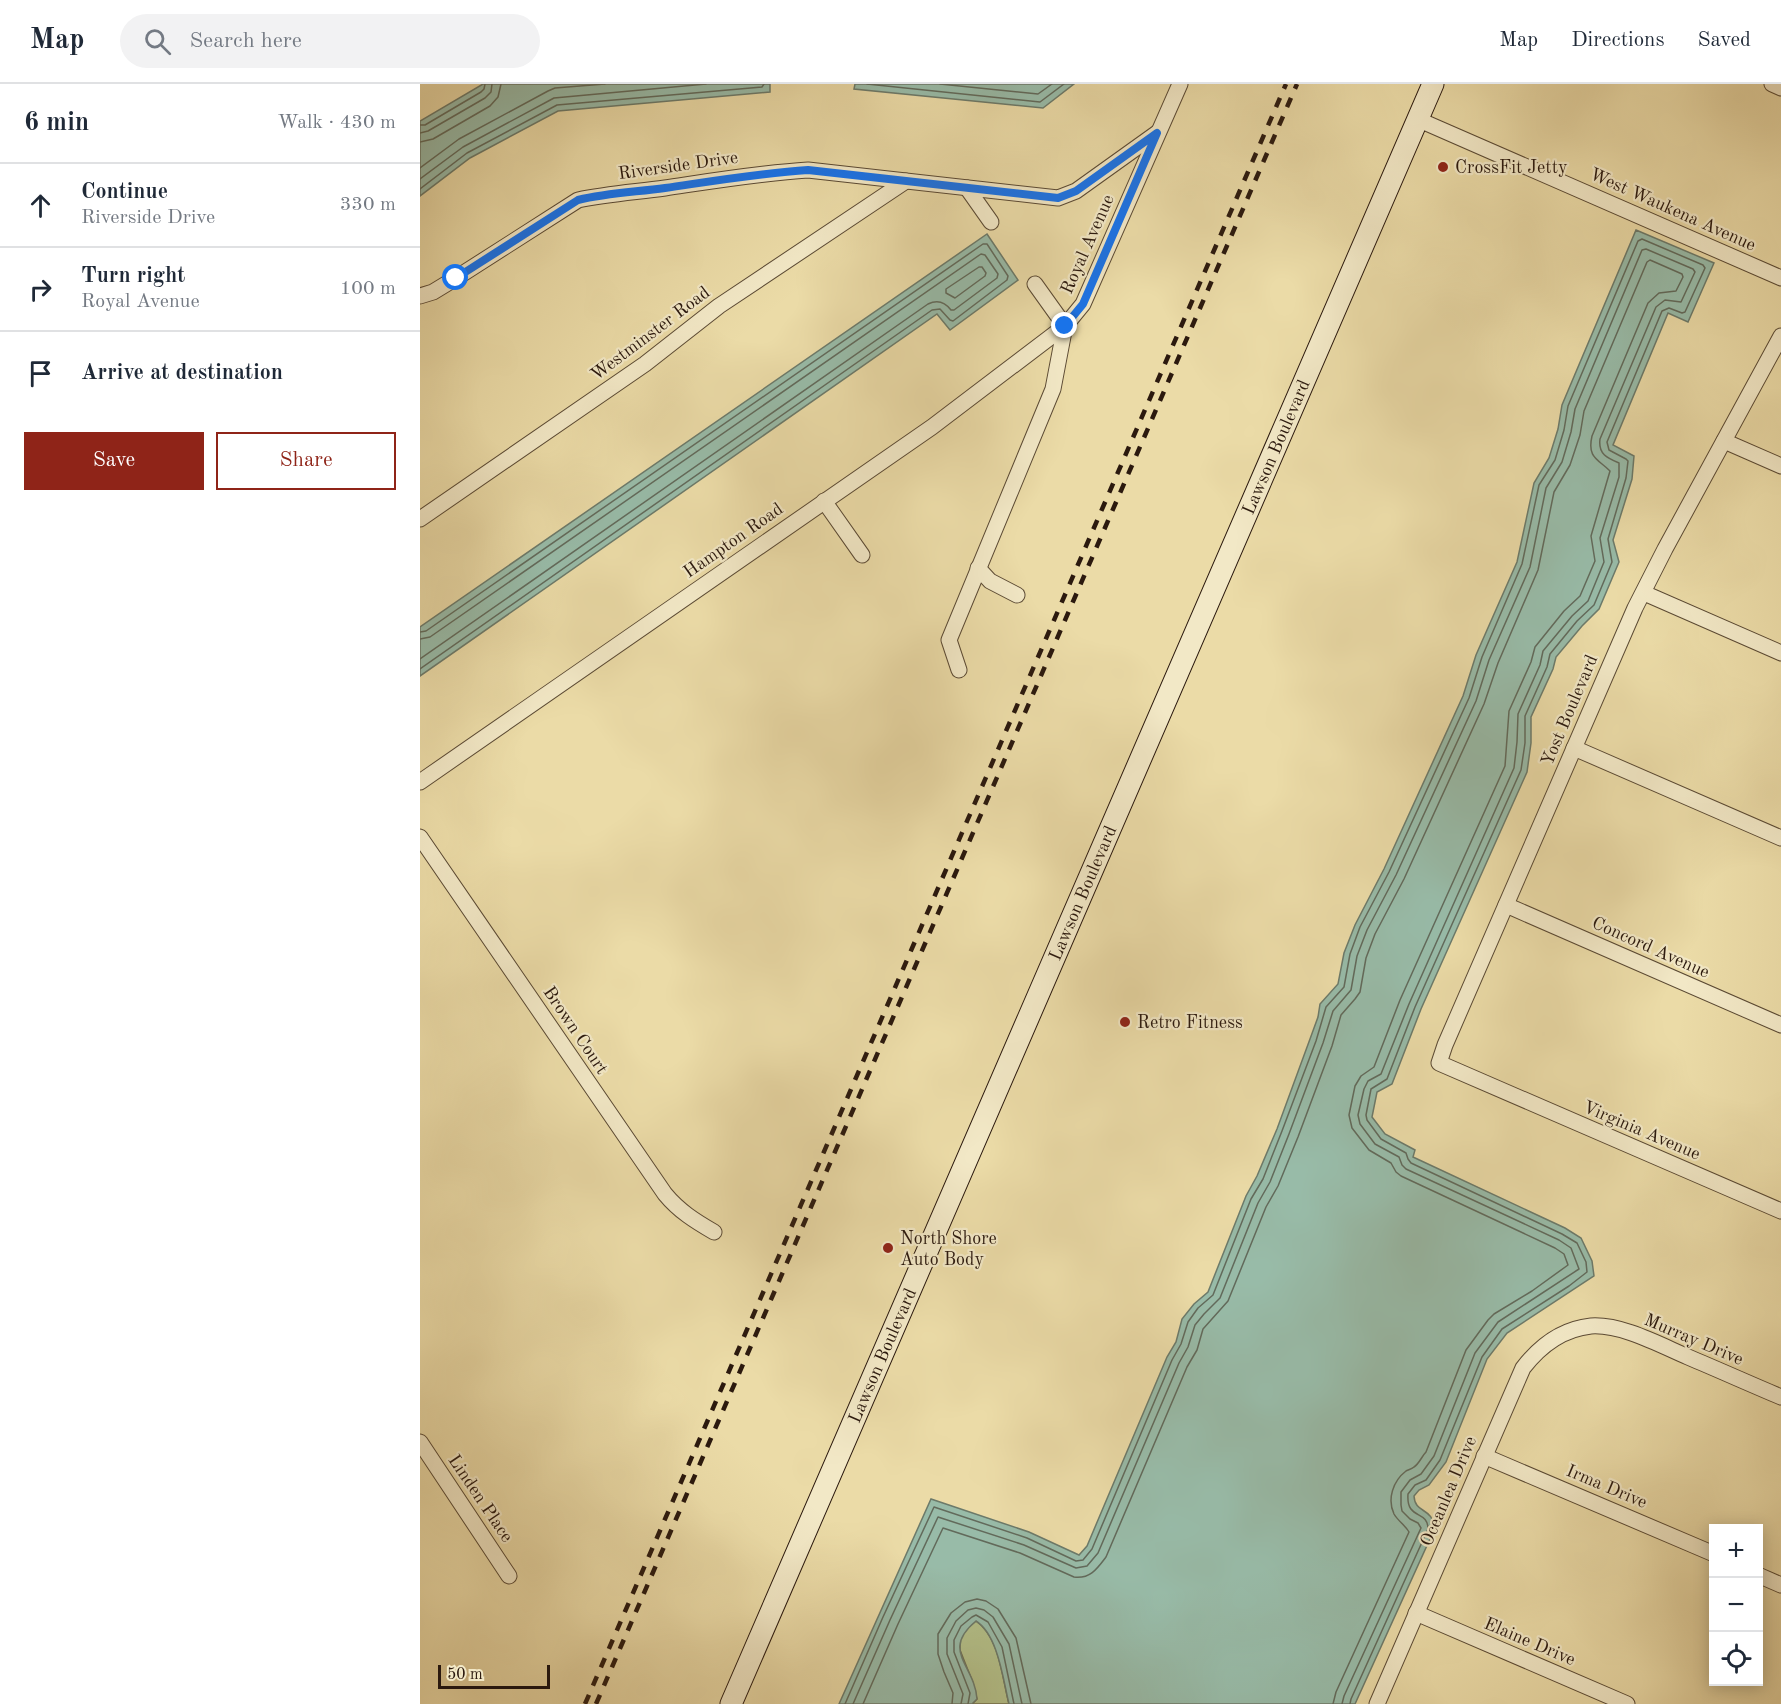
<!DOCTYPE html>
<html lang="en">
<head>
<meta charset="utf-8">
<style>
  body { margin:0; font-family:"Old Standard TT",serif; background:#f2f2f3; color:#1f2937 }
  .controls { position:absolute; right:18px; bottom:18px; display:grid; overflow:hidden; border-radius:0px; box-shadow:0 3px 15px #0003 }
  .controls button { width:54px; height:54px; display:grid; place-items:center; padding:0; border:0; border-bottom:2px solid #e0e1e3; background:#fff; color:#1f2937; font:30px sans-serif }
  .scale { position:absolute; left:18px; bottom:15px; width:112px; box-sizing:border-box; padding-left:6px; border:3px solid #2b190e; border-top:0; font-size:16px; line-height:21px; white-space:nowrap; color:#2b190e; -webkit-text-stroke:4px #f2e8c6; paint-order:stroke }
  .stop { position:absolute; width:18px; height:18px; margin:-14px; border:4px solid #1a73e8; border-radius:50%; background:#fff }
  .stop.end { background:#1a73e8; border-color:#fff; box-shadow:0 2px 6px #0008 }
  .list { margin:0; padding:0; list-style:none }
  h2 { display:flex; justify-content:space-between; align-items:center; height:78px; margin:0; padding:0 24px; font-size:26px }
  h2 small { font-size:20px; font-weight:400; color:#747a83 }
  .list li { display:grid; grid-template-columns:39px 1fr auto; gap:18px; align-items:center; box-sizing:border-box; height:84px; padding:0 24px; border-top:2px solid #e0e1e3 }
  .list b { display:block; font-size:22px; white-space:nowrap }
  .list p { margin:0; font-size:20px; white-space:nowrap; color:#747a83 }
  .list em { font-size:20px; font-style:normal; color:#747a83 }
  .actions { display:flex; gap:12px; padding:18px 24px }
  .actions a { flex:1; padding:14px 0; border:2px solid #8f2418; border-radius:0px; text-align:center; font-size:21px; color:#8f2418 }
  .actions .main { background:#8f2418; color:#fff }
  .icon { flex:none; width:33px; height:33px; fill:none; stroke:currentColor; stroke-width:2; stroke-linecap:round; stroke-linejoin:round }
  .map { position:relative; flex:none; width:1361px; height:1620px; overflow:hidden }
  header { display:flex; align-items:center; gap:36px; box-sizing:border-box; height:84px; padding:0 30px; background:#fff; border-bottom:2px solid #e0e1e3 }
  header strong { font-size:28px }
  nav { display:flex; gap:33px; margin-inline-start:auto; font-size:21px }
  .search { width:420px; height:54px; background:#f2f2f3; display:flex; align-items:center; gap:15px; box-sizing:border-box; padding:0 21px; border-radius:33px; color:#747a83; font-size:22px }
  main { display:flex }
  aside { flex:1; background:#fff }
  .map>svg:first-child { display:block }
</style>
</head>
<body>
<header>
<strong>Map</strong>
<div class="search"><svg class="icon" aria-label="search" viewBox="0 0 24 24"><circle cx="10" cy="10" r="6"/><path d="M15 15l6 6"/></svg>Search here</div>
<nav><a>Map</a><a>Directions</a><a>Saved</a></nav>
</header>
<main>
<aside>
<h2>6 min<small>Walk · 430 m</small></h2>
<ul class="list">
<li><svg class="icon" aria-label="ahead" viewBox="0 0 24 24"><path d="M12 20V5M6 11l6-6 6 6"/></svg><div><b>Continue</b><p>Riverside Drive</p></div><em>330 m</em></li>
<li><svg class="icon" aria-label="right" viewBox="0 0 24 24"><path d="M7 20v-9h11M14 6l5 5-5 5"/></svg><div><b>Turn right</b><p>Royal Avenue</p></div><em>100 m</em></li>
<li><svg class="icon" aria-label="arrive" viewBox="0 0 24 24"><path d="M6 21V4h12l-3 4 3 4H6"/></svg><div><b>Arrive at destination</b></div></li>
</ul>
<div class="actions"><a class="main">Save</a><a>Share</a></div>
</aside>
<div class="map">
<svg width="1361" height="1620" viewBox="0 0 1361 1620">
  <rect width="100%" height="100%" fill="#ebdba7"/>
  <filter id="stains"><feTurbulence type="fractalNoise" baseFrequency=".00333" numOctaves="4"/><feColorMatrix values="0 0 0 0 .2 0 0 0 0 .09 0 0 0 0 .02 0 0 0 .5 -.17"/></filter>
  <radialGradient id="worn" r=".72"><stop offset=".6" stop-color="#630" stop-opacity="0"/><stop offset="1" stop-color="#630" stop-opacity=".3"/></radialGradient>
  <path fill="#b4c18a" stroke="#706d4c" stroke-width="1.5" d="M 556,1537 C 580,1553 582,1594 589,1620 L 552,1620 L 557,1615 L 553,1599 L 540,1566 L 540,1556 L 545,1546 Z"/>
  <g fill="#98bba8" stroke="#6c7a6a" stroke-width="1.5">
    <path d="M 63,0 L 350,0 L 350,8 L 138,27 L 50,74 L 0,112 L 0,37 Z"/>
    <path d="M 435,0 L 654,0 L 623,24 L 434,5 Z"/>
    <path d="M 1216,146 L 1294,179 L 1268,238 L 1248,229 L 1193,361 L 1214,372 L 1212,395 L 1193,456 L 1199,478 L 1179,525 L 1162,542 L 1136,573 L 1133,585 L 1111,633 L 1111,659 L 1107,688 L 1001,925 L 972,1000 L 957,1008 L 952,1033 L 965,1050 L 995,1066 L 993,1073 L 1145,1144 L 1161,1154 L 1172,1177 L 1174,1192 L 1087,1249 L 1067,1275 L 1026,1378 L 1009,1401 L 999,1406 L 994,1412 C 995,1431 1014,1422 1014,1446 L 935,1620 L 589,1620 C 583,1595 578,1551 556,1537 C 520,1567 555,1581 557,1615 L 552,1620 L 419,1620 L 511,1415 L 609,1448 L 659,1471 L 667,1462 L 747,1273 L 756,1258 L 762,1235 L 774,1220 L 788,1208 L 826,1112 L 837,1092 L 857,1045 L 890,955 L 898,933 L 900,920 L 918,900 L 924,869 L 935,841 L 964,785 L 1043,612 L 1056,571 L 1097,478 L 1114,399 L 1129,374 L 1138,345 L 1142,321 Z"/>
    <path d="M 567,150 L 598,196 L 530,246 L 517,230 L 0,592 L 0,543 Z"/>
  </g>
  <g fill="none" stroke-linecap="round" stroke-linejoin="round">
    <g stroke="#626a5b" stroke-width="1.5">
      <path d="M 447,0 L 620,18 L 644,0"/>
      <path d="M 520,0 L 618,10 L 632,0"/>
      <path d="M 0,41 L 5,41 L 61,8 L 64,5 L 65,0"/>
      <path d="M 0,49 L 8,47 L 65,14 L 71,8 L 72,0"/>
      <path d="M 0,58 L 13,55 L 70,22 L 78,13 L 81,0"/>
      <path d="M 0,84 L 39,55 L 128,7 L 135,4 L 185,0"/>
      <path d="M 0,95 L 43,63 L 134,14 L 286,0"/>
      <path d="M 0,105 L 47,69 L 137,21 L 342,3 L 344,0"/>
      <path d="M 559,183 L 562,183 L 566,189 L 565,192 L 535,214 L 526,209 L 526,205 Z"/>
      <path d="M 0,548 L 6,547 L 563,160 L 567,160 L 588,192 L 587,196 L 533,237 L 530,236 L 520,225 L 512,226 L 0,585"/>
      <path d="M 0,555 L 10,553 L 561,170 L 565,171 L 578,190 L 577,194 L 534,226 L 531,226 C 525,218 518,215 508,220 L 0,575"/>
      <path d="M 425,1620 L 463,1533 L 514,1423 L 607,1454 L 656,1477 L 663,1476 L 672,1465 L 752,1276 L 761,1260 L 768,1238 L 778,1224 L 793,1211 L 831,1115 L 843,1095 L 862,1047 L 896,957 L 906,923 L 924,903 L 930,870 L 940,843 L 969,788 L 1049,614 L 1062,573 L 1102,480 L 1119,401 L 1135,376 L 1144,346 L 1148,322 L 1218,157 L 1222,155 L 1283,181 L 1285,184 L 1265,228 L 1262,229 L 1249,224 L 1242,227 L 1187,358 L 1189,366 L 1206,375 L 1208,377 L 1206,394 L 1188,455 L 1192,478 L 1174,521 L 1157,537 L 1130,570 L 1127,583 L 1105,632 L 1105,659 L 1101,686 L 995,923 L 967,995 L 951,1005 L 946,1031 L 947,1036 L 961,1055 L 986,1069 L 988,1075 L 991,1079 L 1142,1150 L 1157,1159 L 1166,1178 L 1167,1188 L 1149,1202 L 1082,1245 L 1062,1273 L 1020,1376 L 1006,1396 L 995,1401 L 988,1410 C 986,1437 1008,1425 1008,1445 L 931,1615 L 930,1620"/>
      <path d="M 433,1620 L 470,1536 L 518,1433 L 604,1461 L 656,1484 L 667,1482 L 678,1469 L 759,1279 L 768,1263 L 775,1241 L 784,1230 L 800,1214 L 838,1119 L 850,1098 L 869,1050 L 903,959 L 913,927 L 931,906 L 937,872 L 947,846 L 976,791 L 1056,617 L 1069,576 L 1110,483 L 1126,404 L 1142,378 L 1151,348 L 1155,325 L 1222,166 L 1226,165 L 1273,185 L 1275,188 L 1261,218 L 1245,216 L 1236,223 L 1180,355 C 1178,370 1187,374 1199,379 L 1199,393 L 1180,454 L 1184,478 L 1168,517 L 1152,532 L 1123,567 L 1120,581 L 1098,630 L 1097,658 L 1094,684 L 989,920 L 961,990 L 948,997 L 944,1005 L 938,1031 L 940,1040 L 955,1060 L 979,1073 L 982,1081 L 986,1085 L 1139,1156 L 1151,1164 L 1159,1185 L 1078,1238 L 1055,1269 L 1014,1372 L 1001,1390 L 990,1396 L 981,1408 L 981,1421 L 982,1427 L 990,1435 L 998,1439 L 1001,1444 L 924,1612 L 922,1620"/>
      <path d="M 443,1620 L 478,1540 L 523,1444 L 600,1469 L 654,1493 C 670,1495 677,1485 686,1473 L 767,1283 L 777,1266 L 783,1245 L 808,1217 L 846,1123 L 858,1102 L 878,1053 L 912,962 L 921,931 L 935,915 L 940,908 L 946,874 L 955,850 L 984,795 L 1064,620 L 1078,579 L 1118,486 L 1134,408 L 1150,381 L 1160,351 L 1164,327 L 1227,178 L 1230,176 L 1262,190 L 1263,193 L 1256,207 L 1239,209 L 1228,219 L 1172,352 C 1167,374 1178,375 1190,387 L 1171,452 L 1175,477 L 1160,512 L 1144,527 L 1115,563 L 1111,578 L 1089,627 L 1085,682 L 980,916 L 954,983 L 941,992 L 935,1002 L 929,1031 L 932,1044 L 949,1066 L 971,1079 L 976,1088 L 981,1092 L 1135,1164 L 1144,1170 L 1148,1181 L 1112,1207 L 1074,1230 L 1068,1236 L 1046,1266 L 1006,1368 C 1002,1372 999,1380 994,1383 C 992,1385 988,1386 986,1387 C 973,1397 967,1415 974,1430 C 978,1437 985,1441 989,1448 L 916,1608 L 913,1620"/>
      <path d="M 532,1620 L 533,1609 L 524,1588 L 518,1570 L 518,1550 L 531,1529 L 545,1518 L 557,1515 L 566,1517 L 578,1525 L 596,1554 L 611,1620"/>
      <path d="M 541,1620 L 543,1610 L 527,1570 L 527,1554 L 536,1537 L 548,1526 L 556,1524 L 564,1526 L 573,1533 L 589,1560 L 602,1620"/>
      <path d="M 548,1620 L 550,1609 L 534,1568 L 534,1556 L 541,1542 L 552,1533 L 556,1531 L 568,1538 L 582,1563 L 594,1620"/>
    </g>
    <g stroke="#5b4a34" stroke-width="17">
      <g id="street">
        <path d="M 1352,0 L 1361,4"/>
        <path d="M 997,35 L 1361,194"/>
        <path d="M 547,104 L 571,138"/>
        <path d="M 0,212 L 13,208 L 36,194 L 158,116 C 187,110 216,108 245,104 C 292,97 340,89 388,86 L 638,114 L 656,107 L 737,49"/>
        <path d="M 1361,252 L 1245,465 L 1215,524 L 1025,961 L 1019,979 L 1361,1127"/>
        <path d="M 1304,357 L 1361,382"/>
        <path d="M 404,417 L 442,471"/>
        <path d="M 0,435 L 225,280 L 299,222 L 486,97"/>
        <path d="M 558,484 L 570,497 L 597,511"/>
        <path d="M 1224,509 L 1361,569"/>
        <path d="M 539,586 L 529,556 L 633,305 L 645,242 L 663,220 L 760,0"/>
        <path d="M 1154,664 L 1361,754"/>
        <path d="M 0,698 L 512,343 L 645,242 L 615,200"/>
        <path d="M 0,753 L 245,1110 C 259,1127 275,1137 294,1148"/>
        <path d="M 1086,821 L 1361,941"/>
        <path d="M 0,1358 L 89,1492"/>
        <path d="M 1064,1372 L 1294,1470"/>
        <path d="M 1338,1491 L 1361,1501"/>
        <path d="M 996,1529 L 1207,1620"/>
        <path d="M 957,1620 L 1103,1284 C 1120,1262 1142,1245 1171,1242 C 1202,1240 1240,1261 1268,1273 C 1299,1286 1330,1300 1361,1313"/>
      </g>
    </g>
    <g stroke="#2b190e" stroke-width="23">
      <g id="secondary">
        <path id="s1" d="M 311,1620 L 1013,0"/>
      </g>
    </g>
    <use href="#street" stroke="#f2e8c6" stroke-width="15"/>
    <use href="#secondary" stroke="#f2e8c6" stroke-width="21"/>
    <g stroke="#2b190e" stroke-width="4.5" stroke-dasharray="10 10" stroke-linecap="butt">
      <path d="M 165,1620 L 866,0"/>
      <path d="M 176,1620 L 877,0"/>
    </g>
  </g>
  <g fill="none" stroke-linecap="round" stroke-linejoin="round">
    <path stroke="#1a73e8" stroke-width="8" d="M 36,194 L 158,116 C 187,109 216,108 245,104 C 293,97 340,89 388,86 L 638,114 L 656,107 L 737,49 L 663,220 L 645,242"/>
  </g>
  <g fill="#8f2418" stroke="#f2e8c6" stroke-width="2">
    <circle cx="1023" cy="83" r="6"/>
    <circle cx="705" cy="938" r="6"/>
    <circle cx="468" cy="1164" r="6"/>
  </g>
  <g text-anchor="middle" stroke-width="4.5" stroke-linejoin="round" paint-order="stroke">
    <g font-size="18" fill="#2b190e" stroke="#f2e8c6">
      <text transform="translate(258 81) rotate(-8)" y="6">Riverside Drive</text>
      <text transform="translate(1253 125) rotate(24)" y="6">West Waukena Avenue</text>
      <text transform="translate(667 160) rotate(-66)" y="6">Royal Avenue</text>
      <text transform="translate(230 249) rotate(-37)" y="6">Westminster Road</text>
      <text dy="6" stroke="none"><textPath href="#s1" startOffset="1370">Lawson Boulevard</textPath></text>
      <text transform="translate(313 456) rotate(-35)" y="6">Hampton Road</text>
      <text transform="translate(1149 626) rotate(-67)" y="6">Yost Boulevard</text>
      <text dy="6" stroke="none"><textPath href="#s1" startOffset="884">Lawson Boulevard</textPath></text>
      <text transform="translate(1231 863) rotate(24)" y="6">Concord Avenue</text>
      <text transform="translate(156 946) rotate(56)" y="6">Brown Court</text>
      <text transform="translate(1222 1046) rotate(23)" y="6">Virginia Avenue</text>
      <text transform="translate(1274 1255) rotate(23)" y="6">Murray Drive</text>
      <text dy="6" stroke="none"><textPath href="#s1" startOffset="380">Lawson Boulevard</textPath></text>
      <text transform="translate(1187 1402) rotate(23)" y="6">Irma Drive</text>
      <text transform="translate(1028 1407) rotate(-67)" y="6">Oceanlea Drive</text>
      <text transform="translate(61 1414) rotate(56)" y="6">Linden Place</text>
      <text transform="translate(1110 1557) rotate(23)" y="6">Elaine Drive</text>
    </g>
    <g font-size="18" fill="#2b190e" stroke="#f2e8c6" text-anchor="start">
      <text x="1035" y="89">CrossFit Jetty</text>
      <text x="717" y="944">Retro Fitness</text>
      <text x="480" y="1160">North Shore<tspan x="480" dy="21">Auto Body</tspan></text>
    </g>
  </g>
  <rect width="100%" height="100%" filter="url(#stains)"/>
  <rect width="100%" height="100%" fill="url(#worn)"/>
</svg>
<div class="controls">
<button>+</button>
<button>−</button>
<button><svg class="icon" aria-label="locate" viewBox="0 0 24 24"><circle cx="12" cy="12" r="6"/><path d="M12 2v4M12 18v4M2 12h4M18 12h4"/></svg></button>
</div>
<div class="scale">50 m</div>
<div class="stop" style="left:36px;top:194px"></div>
<div class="stop end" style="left:645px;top:242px"></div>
</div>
</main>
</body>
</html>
